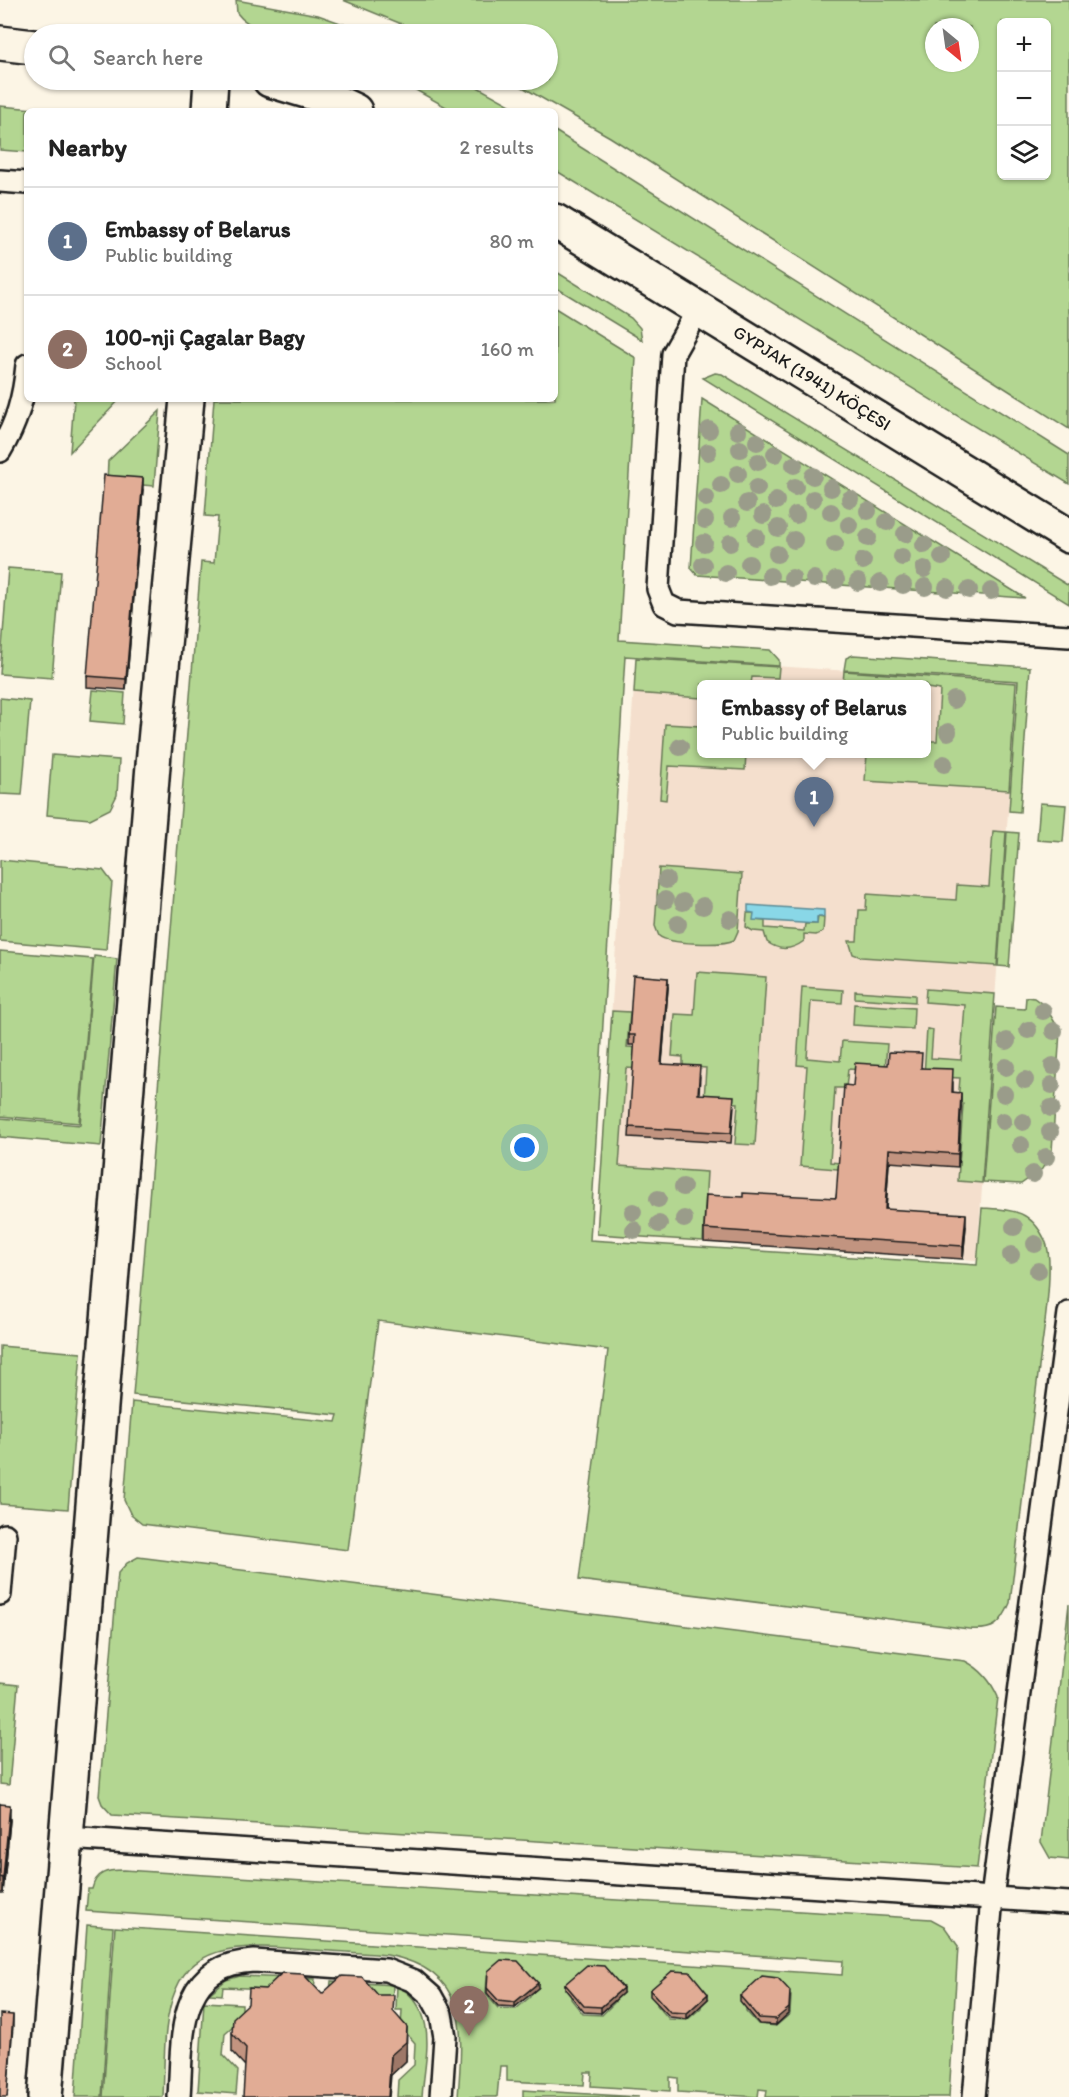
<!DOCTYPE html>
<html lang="en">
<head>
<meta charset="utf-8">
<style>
  body { margin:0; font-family:Itim,sans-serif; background:#f6f6f6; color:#222 }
  .controls { position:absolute; right:18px; top:18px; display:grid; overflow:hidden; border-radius:9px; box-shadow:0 2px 4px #0004 }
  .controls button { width:54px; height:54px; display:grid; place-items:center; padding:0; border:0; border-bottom:2px solid #e0e0e0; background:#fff; color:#222; font:30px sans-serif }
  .compass { position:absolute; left:925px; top:18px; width:54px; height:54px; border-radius:50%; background:#fff; box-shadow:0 2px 4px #0004; rotate:151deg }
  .you { position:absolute; left:525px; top:1148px; width:21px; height:21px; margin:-15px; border:4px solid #fff; border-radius:50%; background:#1a73e8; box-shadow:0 0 0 9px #1a73e833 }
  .badge { display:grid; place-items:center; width:39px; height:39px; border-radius:50%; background:#c8321e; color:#fff; font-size:20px; font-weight:700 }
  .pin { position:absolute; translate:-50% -50px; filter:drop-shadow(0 2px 3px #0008) }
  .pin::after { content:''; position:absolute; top:32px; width:21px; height:18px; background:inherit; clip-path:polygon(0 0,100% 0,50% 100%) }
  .popup { position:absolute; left:697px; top:680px; width:234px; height:78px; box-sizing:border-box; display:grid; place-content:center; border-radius:9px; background:#fff; filter:drop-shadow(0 2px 4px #0005); font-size:20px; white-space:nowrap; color:#767676 }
  .popup b { font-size:22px; color:#222 }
  .popup::after { content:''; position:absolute; left:50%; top:100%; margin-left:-12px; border:12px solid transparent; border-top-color:#fff }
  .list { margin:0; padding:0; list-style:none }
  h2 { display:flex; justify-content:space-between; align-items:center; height:78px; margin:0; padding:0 24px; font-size:26px }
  h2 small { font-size:20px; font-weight:400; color:#767676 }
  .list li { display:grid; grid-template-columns:39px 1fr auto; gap:18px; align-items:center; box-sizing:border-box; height:108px; padding:0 24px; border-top:2px solid #e0e0e0 }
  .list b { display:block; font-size:22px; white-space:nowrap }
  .list p { margin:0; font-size:20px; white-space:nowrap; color:#767676 }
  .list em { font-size:20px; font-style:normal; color:#767676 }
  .icon { flex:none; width:33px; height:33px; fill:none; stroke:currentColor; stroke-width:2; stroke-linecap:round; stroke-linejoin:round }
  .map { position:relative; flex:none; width:1069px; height:2097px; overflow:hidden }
  .search { position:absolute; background:#fff; box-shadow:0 2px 4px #0004; left:24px; top:24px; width:534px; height:66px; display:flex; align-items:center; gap:15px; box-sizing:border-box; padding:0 21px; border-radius:33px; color:#767676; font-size:22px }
  .panel { position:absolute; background:#fff; box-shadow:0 2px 4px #0004; left:24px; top:108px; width:534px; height:294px; border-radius:9px }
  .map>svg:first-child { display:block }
</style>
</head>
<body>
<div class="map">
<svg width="1069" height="2097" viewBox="0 0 1069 2097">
  <rect width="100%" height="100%" fill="#fcf5e5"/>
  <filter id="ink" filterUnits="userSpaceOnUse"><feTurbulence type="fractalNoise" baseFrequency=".0167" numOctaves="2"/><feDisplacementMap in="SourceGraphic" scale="12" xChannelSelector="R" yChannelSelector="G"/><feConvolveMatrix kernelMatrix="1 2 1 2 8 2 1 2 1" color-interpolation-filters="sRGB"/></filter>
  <g filter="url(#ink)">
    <path fill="#f4dfcd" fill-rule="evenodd" d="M 636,657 L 1017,682 L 977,1260 L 596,1235 ZM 702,684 L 926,684 L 926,754 L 702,754 Z"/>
    <g fill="#b3d691" stroke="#687956" stroke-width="1.5" fill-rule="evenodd">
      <path d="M 236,0 L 318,15 L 371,34 C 337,35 259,44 237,13 Z"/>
      <path d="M 343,0 L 1069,0 L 1069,429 L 610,137 L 510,80 L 548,80 L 548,34 L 426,34 ZM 1046,22 L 1046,176 L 1002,176 L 1002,22 ZM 934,27 L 970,27 L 970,63 L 934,63 Z"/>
      <path d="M 398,80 L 465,80 L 521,111 L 453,111 Z"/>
      <path d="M 0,106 L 57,111 L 27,111 L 27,152 L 0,150 Z"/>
      <path d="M 555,131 L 1069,455 L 1069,484 L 555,170 Z"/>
      <path d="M 555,271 L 631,318 L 640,328 L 642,340 L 555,287 Z"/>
      <path d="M 555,308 L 636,358 L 619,640 L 770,650 L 779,660 L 779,666 L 625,656 L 590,1240 L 977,1265 L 982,1208 C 1012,1210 1030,1209 1045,1240 C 1056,1263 1042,1340 1039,1367 C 1029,1446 1019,1524 1010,1603 C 1001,1625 993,1631 969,1629 L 579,1580 L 608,1350 L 378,1321 L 348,1550 L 142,1524 L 131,1515 L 124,1500 L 132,1402 L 336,1422 L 338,1415 L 133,1395 L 201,562 L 214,563 L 218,517 L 205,516 L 214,399 L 555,399 Z"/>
      <path d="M 715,373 L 722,374 L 1069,586 L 1069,604 L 703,378 Z"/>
      <path d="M 74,399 L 120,399 L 70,452 Z"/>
      <path d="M 702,399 L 1025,598 L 697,575 L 691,568 Z"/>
      <path d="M 160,411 L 154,486 L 107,482 L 108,461 Z"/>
      <path d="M 8,568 L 61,572 L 52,678 L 0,674 Z"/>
      <path d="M 853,655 L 1030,667 L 1020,812 L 1009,811 L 1018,681 L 844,670 L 846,658 Z"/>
      <path d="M 636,658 L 779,667 L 778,678 L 752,677 L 751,684 L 702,684 L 701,698 L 634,693 Z"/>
      <path d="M 844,671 L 1016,683 L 1009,790 L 865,781 L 867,754 L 926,754 L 927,741 L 937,741 L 940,690 L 927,688 L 926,684 L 843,683 Z"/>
      <path d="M 93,690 L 125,693 L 123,724 L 90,721 Z"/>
      <path d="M 0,698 L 30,701 L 22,795 L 0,794 Z"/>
      <path d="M 665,724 L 701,726 L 702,754 L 746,754 L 745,770 L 669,766 L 666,800 L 660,799 Z"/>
      <path d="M 52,755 L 119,760 L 117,795 L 110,809 L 90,819 L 47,815 Z"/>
      <path d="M 1040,803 L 1066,805 L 1063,842 L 1037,840 Z"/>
      <path d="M 993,831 L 1006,832 L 997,966 L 861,957 L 853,954 L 849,941 L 857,941 L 859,910 L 866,910 L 867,894 L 956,900 L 957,885 L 989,887 Z"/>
      <path d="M 1007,832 L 1019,833 L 1009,967 L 998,966 Z"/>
      <path d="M 0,860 L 103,870 L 112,882 L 106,950 L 0,941 Z"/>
      <path d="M 659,868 L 742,874 L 738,931 L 734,940 C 723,946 668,944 659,936 L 655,926 Z"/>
      <path d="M 747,913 L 754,913 L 754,920 L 765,921 L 765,928 L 804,931 L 805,924 L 817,924 L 818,917 L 824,918 L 823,932 L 816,935 L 804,934 L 804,941 C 792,950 779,951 767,942 L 764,932 L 753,931 L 746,927 Z"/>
      <path d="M 0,951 L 93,959 L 79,1123 L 0,1116 Z"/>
      <path d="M 94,956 L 117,959 L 101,1146 L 0,1137 L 0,1118 L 80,1125 Z"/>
      <path d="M 697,972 L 766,977 L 755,1145 L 735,1144 L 738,1103 L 704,1100 L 706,1068 L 683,1066 L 683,1057 L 672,1056 L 675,1014 L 694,1015 Z"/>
      <path d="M 802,987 L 843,990 L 842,1003 L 811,1001 L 807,1058 L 840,1061 L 842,1041 L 887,1044 L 885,1071 L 848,1069 L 846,1088 L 835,1088 L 830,1162 L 850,1164 L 850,1170 L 800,1166 L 807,1066 L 797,1065 Z"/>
      <path d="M 926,989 L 995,994 L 982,1183 L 958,1181 L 963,1104 L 958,1103 L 960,1078 L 924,1076 L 927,1029 L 933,1030 L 931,1058 L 961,1060 L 965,1005 L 925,1002 Z"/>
      <path d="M 855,991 L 915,995 L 915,1002 L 855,998 Z"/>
      <path d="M 1026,997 L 1034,998 L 1045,1006 L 1060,1031 L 1052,1151 L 1042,1169 L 1021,1184 L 983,1182 L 996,1007 L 1025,1009 Z"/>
      <path d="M 854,1004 L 914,1008 L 913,1029 L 853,1025 Z"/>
      <path d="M 612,1011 L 630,1012 L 627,1047 L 663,1049 L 661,1070 L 626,1068 L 619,1166 L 707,1172 L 703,1241 L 597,1234 Z"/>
      <path d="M 0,1346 L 81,1353 L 68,1509 L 0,1504 Z"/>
      <path d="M 138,1557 L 965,1661 C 981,1669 991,1681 998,1697 L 977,1868 L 112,1815 L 102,1804 L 99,1796 L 118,1573 L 127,1563 Z"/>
      <path d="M 1069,1604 L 1069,1860 L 1050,1858 L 1041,1842 Z"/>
      <path d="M 0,1683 L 18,1685 L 9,1785 L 0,1784 Z"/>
      <path d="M 123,1870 L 931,1919 L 944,1926 L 958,1946 L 949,2097 L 766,2097 L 767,2090 L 759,2089 L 758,2097 L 678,2092 L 678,2078 L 670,2077 L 670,2091 L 591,2086 L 592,2072 L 585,2072 L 584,2085 L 507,2081 L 507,2066 L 500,2066 L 497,2097 L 458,2097 C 463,2029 470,1971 387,1955 C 362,1953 336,1951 310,1950 C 265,1947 197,1936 176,1989 C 162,2021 165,2062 163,2097 L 103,2097 L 115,1927 L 842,1975 L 843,1961 L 86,1911 L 88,1889 L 92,1889 C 96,1872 107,1870 123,1870 ZM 500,1964 L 531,1978 L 530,1997 L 516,2009 L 498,2008 L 486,1994 L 487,1975 ZM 572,1981 L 616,1993 L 615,2002 L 602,2015 L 583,2014 L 571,1999 ZM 779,1982 L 791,1996 L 790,2014 L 776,2026 L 758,2024 L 746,2011 L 747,1992 ZM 658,1987 L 702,1990 L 701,2008 L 687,2020 L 669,2019 L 657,2005 Z"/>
      <path d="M 87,1925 L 113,1927 L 102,2097 L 75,2097 Z"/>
      <path d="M 240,1976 L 315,1979 L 314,1991 L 223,1987 L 222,1995 L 209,1994 L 226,1980 Z"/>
      <path d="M 331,1981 L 393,1985 L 392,2009 L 330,1992 Z"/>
      <path d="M 397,1985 C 440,2011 425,2055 422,2097 L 397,2097 L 398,2080 L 414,2065 L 415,2043 L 401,2027 L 402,2010 L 396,2010 Z"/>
      <path d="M 204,2002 L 242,2004 L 242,2018 L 225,2033 L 223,2055 L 238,2071 L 236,2094 L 198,2091 Z"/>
      <path d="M 523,2090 L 639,2097 L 523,2097 Z"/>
    </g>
    <path fill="#89d7e7" stroke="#5d8c96" stroke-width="1.5" d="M 748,905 L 824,910 L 824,917 L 817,917 L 817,924 L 753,920 L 754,913 L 748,912 Z"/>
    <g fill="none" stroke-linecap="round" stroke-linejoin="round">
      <g stroke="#1c1c1c" stroke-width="26">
        <g id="service">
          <path d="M 0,181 L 27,183"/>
          <path d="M 699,308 L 673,354 L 658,589 L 664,604 L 678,611 L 1069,636"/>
          <path d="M 0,451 C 17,423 24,397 27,365"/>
          <path d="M 0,1594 L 5,1535"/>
          <path d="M 67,1838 L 1069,1903"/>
          <path d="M 179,2097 C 183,2039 175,1964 254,1961 L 386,1970 L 414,1981 L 431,1996 L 441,2014 L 445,2037 L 441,2097"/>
          <path d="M 974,2097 L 992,1898 L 1069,1313"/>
        </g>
      </g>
      <g stroke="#1c1c1c" stroke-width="38">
        <g id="minor">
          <path d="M 0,43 L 34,47"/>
          <path d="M 270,80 L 323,96 L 355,111"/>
          <path d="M 209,111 L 211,80"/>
          <path d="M 555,221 L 1069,536"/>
          <path d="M 45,2097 L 154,753 L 187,399"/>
        </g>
      </g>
      <use href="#service" stroke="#fcf5e5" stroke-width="21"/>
      <use href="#minor" stroke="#fcf5e5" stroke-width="33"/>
    </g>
    <g fill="#9a9c8a">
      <circle cx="709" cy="430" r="9"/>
      <circle cx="738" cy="431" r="9"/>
      <circle cx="757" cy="442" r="9"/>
      <circle cx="740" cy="449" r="9"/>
      <circle cx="708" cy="452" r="9"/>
      <circle cx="775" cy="454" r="9"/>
      <circle cx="758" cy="462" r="9"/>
      <circle cx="794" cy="465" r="9"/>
      <circle cx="738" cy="474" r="9"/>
      <circle cx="813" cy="476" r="9"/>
      <circle cx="721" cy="485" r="9"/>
      <circle cx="795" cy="487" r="9"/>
      <circle cx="757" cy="488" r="9"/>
      <circle cx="831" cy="488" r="9"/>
      <circle cx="706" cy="498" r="9"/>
      <circle cx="813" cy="499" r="9"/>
      <circle cx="850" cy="499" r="9"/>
      <circle cx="776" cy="501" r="9"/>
      <circle cx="747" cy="503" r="9"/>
      <circle cx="868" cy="511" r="9"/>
      <circle cx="831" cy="512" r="9"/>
      <circle cx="763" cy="515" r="9"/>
      <circle cx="796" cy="515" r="9"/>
      <circle cx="732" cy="518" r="9"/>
      <circle cx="705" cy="520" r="9"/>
      <circle cx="887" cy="522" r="9"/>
      <circle cx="849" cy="525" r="9"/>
      <circle cx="778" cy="528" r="9"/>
      <circle cx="905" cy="534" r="9"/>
      <circle cx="756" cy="537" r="9"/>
      <circle cx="868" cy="538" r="9"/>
      <circle cx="794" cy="540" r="9"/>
      <circle cx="704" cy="543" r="9"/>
      <circle cx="730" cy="543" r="9"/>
      <circle cx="835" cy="544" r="9"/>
      <circle cx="924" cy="545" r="9"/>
      <circle cx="777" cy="554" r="9"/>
      <circle cx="902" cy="557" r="9"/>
      <circle cx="942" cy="557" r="9"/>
      <circle cx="863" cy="561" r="9"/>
      <circle cx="749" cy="564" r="9"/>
      <circle cx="703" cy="565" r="9"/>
      <circle cx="924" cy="569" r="9"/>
      <circle cx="726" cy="573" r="9"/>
      <circle cx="770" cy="576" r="9"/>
      <circle cx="792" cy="578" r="9"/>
      <circle cx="814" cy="579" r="9"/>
      <circle cx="836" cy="580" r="9"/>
      <circle cx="858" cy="582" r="9"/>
      <circle cx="880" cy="583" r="9"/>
      <circle cx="903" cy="585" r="9"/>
      <circle cx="925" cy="587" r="9"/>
      <circle cx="947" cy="588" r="9"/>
      <circle cx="969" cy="590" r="9"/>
      <circle cx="991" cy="591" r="9"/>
      <circle cx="954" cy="700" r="9"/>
      <circle cx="948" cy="732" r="9"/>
      <circle cx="680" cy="747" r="9"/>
      <circle cx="944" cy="764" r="9"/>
      <circle cx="666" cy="880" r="9"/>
      <circle cx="665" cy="900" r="9"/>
      <circle cx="683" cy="902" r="9"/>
      <circle cx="703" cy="906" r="9"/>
      <circle cx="730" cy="919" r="9"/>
      <circle cx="678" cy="924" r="9"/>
      <circle cx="1043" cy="1011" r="9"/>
      <circle cx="1028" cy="1030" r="9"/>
      <circle cx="1054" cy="1031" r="9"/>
      <circle cx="1007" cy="1041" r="9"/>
      <circle cx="1053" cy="1066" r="9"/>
      <circle cx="1006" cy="1067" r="9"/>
      <circle cx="1025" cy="1080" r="9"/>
      <circle cx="1052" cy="1085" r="9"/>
      <circle cx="1004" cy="1094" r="9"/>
      <circle cx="1051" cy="1108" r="9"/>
      <circle cx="1003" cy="1121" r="9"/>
      <circle cx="1023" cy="1122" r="9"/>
      <circle cx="1050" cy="1132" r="9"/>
      <circle cx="1021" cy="1145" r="9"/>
      <circle cx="1046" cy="1157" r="9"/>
      <circle cx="1033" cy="1174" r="9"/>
      <circle cx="683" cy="1187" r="9"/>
      <circle cx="658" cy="1199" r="9"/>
      <circle cx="633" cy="1212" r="9"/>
      <circle cx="684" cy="1219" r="9"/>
      <circle cx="659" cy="1224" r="9"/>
      <circle cx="1014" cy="1227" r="9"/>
      <circle cx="634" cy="1230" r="9"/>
      <circle cx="1035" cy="1244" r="9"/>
      <circle cx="1011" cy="1255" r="9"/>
      <circle cx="1038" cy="1271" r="9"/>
    </g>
    <g fill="#c29480" stroke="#1c1c1c" stroke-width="1.5">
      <path d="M 143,489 L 126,690 L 87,687 L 87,676 Z"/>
      <path d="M 668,988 L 662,1064 L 700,1076 L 699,1094 L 734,1106 L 731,1143 L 629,1137 L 635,1045 L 629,1045 L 629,1035 Z"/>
      <path d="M 922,1068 L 953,1082 L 953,1093 L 961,1106 L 958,1167 L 889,1162 L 886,1209 L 966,1226 L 963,1259 L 704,1242 L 704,1229 L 743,1197 L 836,1198 L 853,1086 Z"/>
      <path d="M 0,1804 L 10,1820 L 3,1893 L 0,1893 Z"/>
      <path d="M 565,1984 L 623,1993 L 601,2013 L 584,2012 L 565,1989 Z"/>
      <path d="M 487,1988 L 538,1988 L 515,2007 L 498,2006 L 487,1993 Z"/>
      <path d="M 650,1990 L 708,1999 L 687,2019 L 670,2017 L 650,1996 Z"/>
      <path d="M 322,1994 L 394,2013 L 407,2046 L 406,2061 L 391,2075 L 245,2066 L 232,2052 L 232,2033 Z"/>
      <path d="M 740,1996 L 789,2013 L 776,2025 L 759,2024 L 740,2001 Z"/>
    </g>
    <g fill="#9e7868" stroke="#1c1c1c" stroke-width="1.5">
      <path d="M 143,478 L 143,489 L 126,690 L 126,679 Z"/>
      <path d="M 668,978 L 668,988 L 661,1073 L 661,1064 Z"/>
      <path d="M 961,1093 L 961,1106 L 958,1167 L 958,1154 Z"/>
      <path d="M 889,1149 L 889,1162 L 885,1222 L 885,1209 Z"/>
      <path d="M 966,1214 L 966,1226 L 963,1259 L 963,1246 Z"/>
      <path d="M 10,1805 L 10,1820 L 3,1893 L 3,1878 Z"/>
      <path d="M 538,1983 L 538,1988 L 515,2007 L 515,2002 Z"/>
      <path d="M 623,1988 L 623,1993 L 601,2013 L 601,2007 Z"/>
      <path d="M 708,1994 L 708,1999 L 687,2019 L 687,2013 Z"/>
      <path d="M 790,1996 L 789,2013 L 776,2025 L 776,2019 Z"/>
      <path d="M 13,2015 L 13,2026 L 7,2097 Z"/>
      <path d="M 407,2027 L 406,2061 L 391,2075 L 389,2097 L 388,2097 L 391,2055 Z"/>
    </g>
    <g fill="#e1ac95" stroke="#1c1c1c" stroke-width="1.5">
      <path d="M 104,475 L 143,478 L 126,679 L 87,676 Z"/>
      <path d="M 633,975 L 668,978 L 661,1064 L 700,1066 L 698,1094 L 734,1096 L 731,1133 L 629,1127 L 635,1035 L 629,1035 Z"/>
      <path d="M 889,1052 L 922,1053 L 921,1068 L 953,1069 L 952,1092 L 961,1093 L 958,1154 L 889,1149 L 885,1209 L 966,1214 L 963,1246 L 704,1229 L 706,1195 L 743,1197 L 743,1193 L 836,1198 L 844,1085 L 853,1086 L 855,1063 L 888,1065 Z"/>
      <path d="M 0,1804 L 10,1805 L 3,1878 L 0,1877 Z"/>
      <path d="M 501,1960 L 518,1961 L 538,1983 L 515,2002 L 498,2000 L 487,1988 L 488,1971 Z"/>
      <path d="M 587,1965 L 604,1966 L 623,1988 L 601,2007 L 584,2006 L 565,1984 Z"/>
      <path d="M 672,1971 L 690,1972 L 708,1994 L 687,2013 L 670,2012 L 650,1990 Z"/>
      <path d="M 282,1973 L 303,1974 L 322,1994 L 342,1976 L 362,1977 L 378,1995 L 394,1995 L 393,2011 L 407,2027 L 406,2042 L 391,2055 L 388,2097 L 243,2097 L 246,2048 L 232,2033 L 233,2018 L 248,2004 L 249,1988 L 265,1989 Z"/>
      <path d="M 762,1976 L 778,1978 L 790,1991 L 789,2008 L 776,2019 L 759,2018 L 740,1996 Z"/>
      <path d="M 0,2014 L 13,2015 L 7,2097 L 0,2097 Z"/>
    </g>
  </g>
  <g text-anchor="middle" stroke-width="4.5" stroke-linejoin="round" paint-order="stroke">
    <g font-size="18" fill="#1c1c1c" stroke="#fcf5e5">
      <text transform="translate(812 378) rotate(32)" y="6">GYPJAK (1941) KÖÇESI</text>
    </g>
  </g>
</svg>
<div class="controls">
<button>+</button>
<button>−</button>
<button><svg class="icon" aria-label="layers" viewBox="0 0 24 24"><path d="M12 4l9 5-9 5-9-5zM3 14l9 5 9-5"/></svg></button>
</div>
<svg class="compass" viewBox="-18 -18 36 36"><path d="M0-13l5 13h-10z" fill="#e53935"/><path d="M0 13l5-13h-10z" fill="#767676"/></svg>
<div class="you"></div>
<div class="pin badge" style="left:814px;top:827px;background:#5c6f8a">1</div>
<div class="popup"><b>Embassy of Belarus</b>Public building</div>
<div class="pin badge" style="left:469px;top:2036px;background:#8d6e63">2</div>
<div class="search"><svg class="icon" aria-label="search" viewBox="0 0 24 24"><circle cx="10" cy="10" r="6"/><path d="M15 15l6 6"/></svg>Search here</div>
<section class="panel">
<h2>Nearby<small>2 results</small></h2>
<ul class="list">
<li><span class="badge" style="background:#5c6f8a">1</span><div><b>Embassy of Belarus</b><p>Public building</p></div><em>80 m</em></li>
<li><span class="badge" style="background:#8d6e63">2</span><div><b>100-nji Çagalar Bagy</b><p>School</p></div><em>160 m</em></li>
</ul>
</section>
</div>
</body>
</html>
